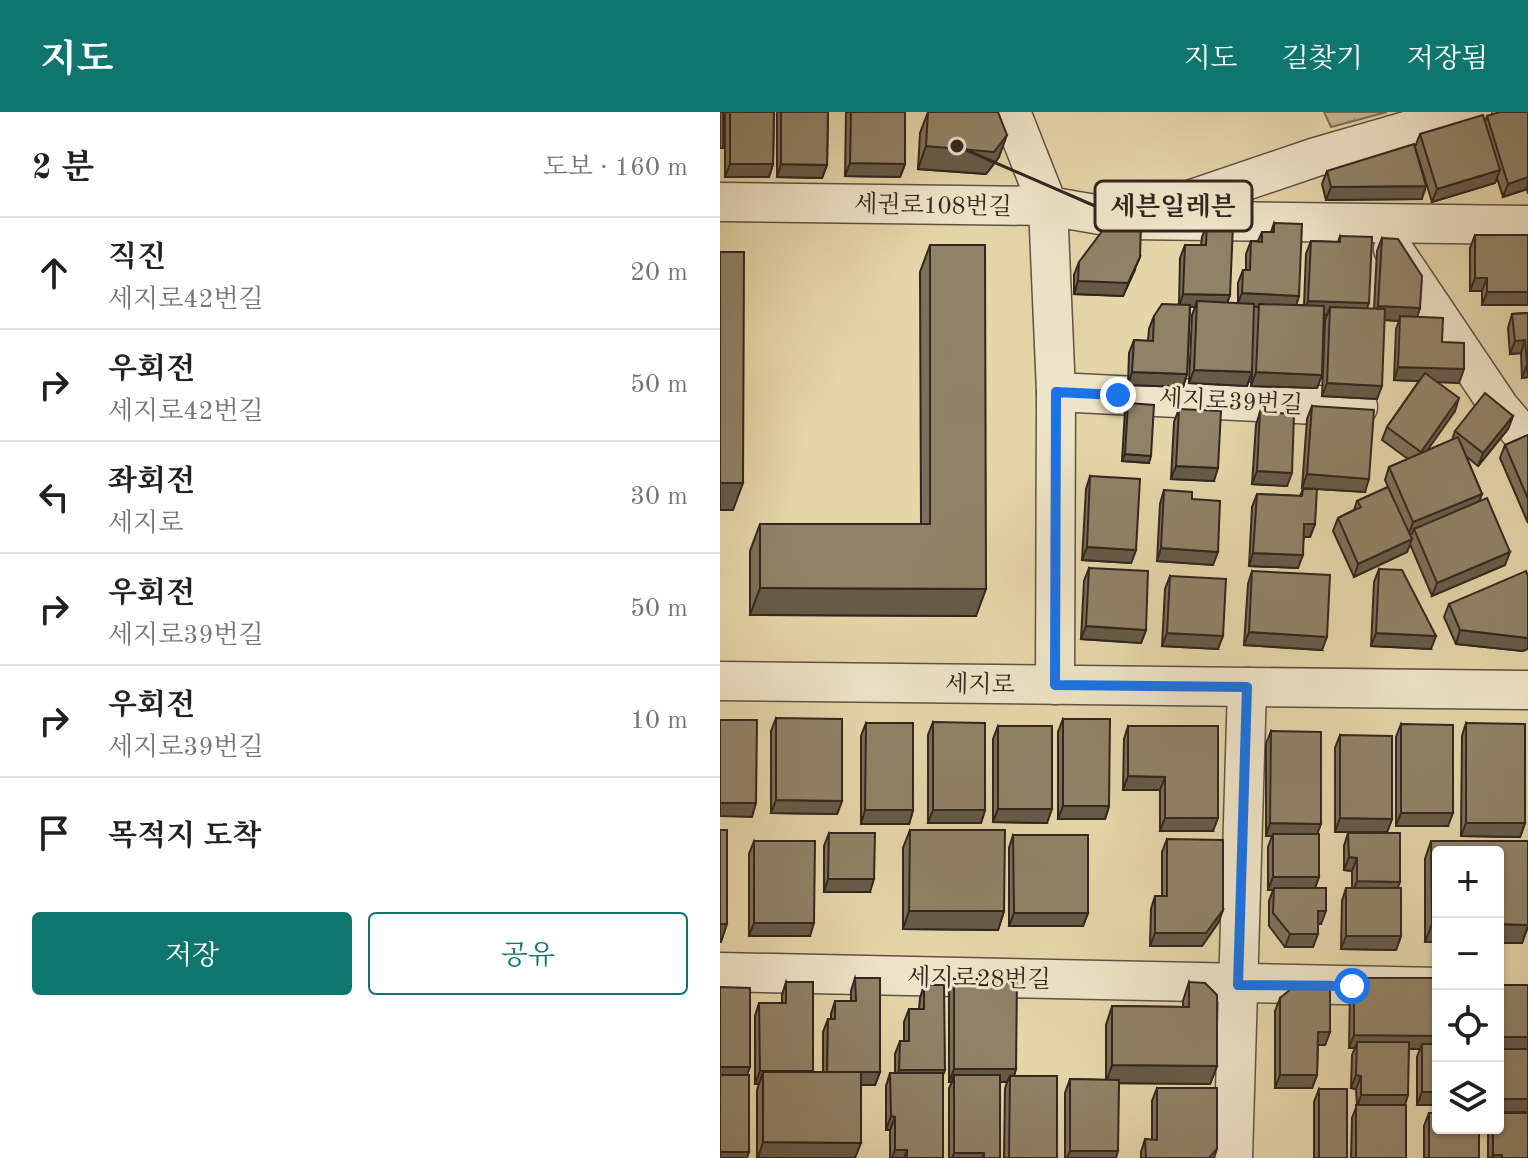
<!DOCTYPE html>
<html lang="ko">
<head>
<meta charset="utf-8">
<style>
  body { margin:0; font-family:"Old Standard TT","Noto Serif KR",serif; background:#f2f2f2; color:#202124 }
  .controls { position:absolute; right:24px; bottom:24px; display:grid; overflow:hidden; border-radius:8px; box-shadow:0 2px 6px #0004 }
  .controls button { width:72px; height:72px; display:grid; place-items:center; padding:0; border:0; border-bottom:2px solid #e0e0e0; background:#fff; color:#202124; font:40px sans-serif }
  .stop { position:absolute; width:24px; height:24px; margin:-18px; border:6px solid #1a73e8; border-radius:50%; background:#fff }
  .stop.end { background:#1a73e8; border-color:#fff; box-shadow:0 2px 8px #0008 }
  .list { margin:0; padding:0; list-style:none }
  h2 { display:flex; justify-content:space-between; align-items:center; height:104px; margin:0; padding:0 32px; font-size:34px }
  h2 small { font-size:26px; font-weight:400; color:#757577 }
  .list li { display:grid; grid-template-columns:52px 1fr auto; gap:24px; align-items:center; box-sizing:border-box; height:112px; padding:0 32px; border-top:2px solid #e0e0e0 }
  .list b { display:block; font-size:30px; white-space:nowrap }
  .list p { margin:0; font-size:26px; white-space:nowrap; color:#757577 }
  .list em { font-size:26px; font-style:normal; color:#757577 }
  .actions { display:flex; gap:16px; padding:24px 32px }
  .actions a { flex:1; padding:18px 0; border:2px solid #0f766e; border-radius:8px; text-align:center; font-size:28px; color:#0f766e }
  .actions .main { background:#0f766e; color:#fff }
  .icon { flex:none; width:44px; height:44px; fill:none; stroke:currentColor; stroke-width:2; stroke-linecap:round; stroke-linejoin:round }
  .map { position:relative; flex:none; width:808px; height:1046px; overflow:hidden }
  header { display:flex; align-items:center; gap:48px; box-sizing:border-box; height:112px; padding:0 40px; background:#0f766e; color:#fff }
  header strong { font-size:38px }
  nav { display:flex; gap:44px; margin-inline-start:auto; font-size:28px }
  main { display:flex }
  aside { flex:1; background:#fff }
  .map>svg:first-child { display:block }
</style>
</head>
<body>
<header>
<strong>지도</strong>
<nav><a>지도</a><a>길찾기</a><a>저장됨</a></nav>
</header>
<main>
<aside>
<h2>2 분<small>도보 · 160 m</small></h2>
<ul class="list">
<li><svg class="icon" aria-label="ahead" viewBox="0 0 24 24"><path d="M12 20V5M6 11l6-6 6 6"/></svg><div><b>직진</b><p>세지로42번길</p></div><em>20 m</em></li>
<li><svg class="icon" aria-label="right" viewBox="0 0 24 24"><path d="M7 20v-9h11M14 6l5 5-5 5"/></svg><div><b>우회전</b><p>세지로42번길</p></div><em>50 m</em></li>
<li><svg class="icon" aria-label="left" viewBox="0 0 24 24"><path d="M17 20v-9H6M10 6l-5 5 5 5"/></svg><div><b>좌회전</b><p>세지로</p></div><em>30 m</em></li>
<li><svg class="icon" aria-label="right" viewBox="0 0 24 24"><path d="M7 20v-9h11M14 6l5 5-5 5"/></svg><div><b>우회전</b><p>세지로39번길</p></div><em>50 m</em></li>
<li><svg class="icon" aria-label="right" viewBox="0 0 24 24"><path d="M7 20v-9h11M14 6l5 5-5 5"/></svg><div><b>우회전</b><p>세지로39번길</p></div><em>10 m</em></li>
<li><svg class="icon" aria-label="arrive" viewBox="0 0 24 24"><path d="M6 21V4h12l-3 4 3 4H6"/></svg><div><b>목적지 도착</b></div></li>
</ul>
<div class="actions"><a class="main">저장</a><a>공유</a></div>
</aside>
<div class="map">
<svg width="808" height="1046" viewBox="0 0 808 1046">
  <defs>
    <pattern id="park-tufts" width="24" height="20" patternUnits="userSpaceOnUse" patternTransform="scale(2)"><rect width="24" height="20" fill="#c7b892"/><path d="M3 7l-1-3M5 7V3M7 7l1-3M15 17l-1-3M17 17v-4M19 17l1-3" fill="none" stroke="#ab9e7d"/></pattern>
  </defs>
  <rect width="100%" height="100%" fill="#e5d6aa"/>
  <filter id="stains"><feTurbulence type="fractalNoise" baseFrequency=".0025" numOctaves="4"/><feColorMatrix values="0 0 0 0 .2 0 0 0 0 .09 0 0 0 0 .02 0 0 0 .5 -.17"/></filter>
  <radialGradient id="worn" r=".72"><stop offset=".6" stop-color="#630" stop-opacity="0"/><stop offset="1" stop-color="#630" stop-opacity=".3"/></radialGradient>
  <path fill="url(#park-tufts)" stroke="#7d6f58" stroke-width="2" d="M 604,0 L 667,0 L 611,15 Z"/>
  <g fill="none" stroke-linecap="round" stroke-linejoin="round">
    <g stroke="#605242" stroke-width="41">
      <g id="minor">
        <path d="M 291,0 L 328,94 L 336,280 L 335,573"/>
        <path d="M 0,90 L 328,94 L 410,108 L 808,113"/>
        <path d="M 434,100 L 596,45 L 752,0"/>
        <path d="M 673,137 L 780,296 L 808,329"/>
        <path d="M 336,280 L 638,295"/>
        <path d="M 0,569 L 808,578"/>
        <path d="M 0,860 L 718,875"/>
        <path d="M 513,1046 L 527,575"/>
      </g>
    </g>
    <use href="#minor" stroke="#eee4c8" stroke-width="38"/>
  </g>
  <g fill="#7c7059" stroke="#33261f" stroke-width="2">
    <path d="M 5,0 L 54,0 L 53,52 L 49,65 L 5,65 Z"/>
    <path d="M 57,0 L 108,0 L 107,53 L 102,66 L 57,65 Z"/>
    <path d="M 126,0 L 185,0 L 185,52 L 180,65 L 125,64 Z"/>
    <path d="M 208,0 L 279,45 L 266,62 L 198,57 L 200,21 Z"/>
    <path d="M 808,0 L 808,82 L 807,77 L 783,85 L 777,66 L 775,71 L 712,90 L 695,35 L 700,22 L 765,9 L 767,4 Z"/>
    <path d="M 607,59 L 702,87 L 606,88 L 602,72 Z"/>
    <path d="M 554,111 L 579,184 L 576,193 L 584,193 L 586,142 L 591,129 L 618,130 L 620,124 L 647,197 L 654,197 L 657,139 L 662,126 L 700,196 L 697,204 L 722,230 L 739,271 L 717,270 L 735,299 L 706,339 L 732,328 L 735,319 L 793,304 L 788,317 L 758,354 L 746,344 L 762,382 L 759,389 L 785,453 L 712,484 L 690,432 L 687,440 L 634,465 L 613,419 L 618,406 L 634,398 L 637,389 L 668,375 L 665,368 L 669,355 L 688,347 L 662,328 L 667,315 L 699,269 L 674,268 L 676,217 L 679,209 L 664,208 L 657,287 L 602,284 L 605,208 L 607,203 L 604,203 L 602,263 L 597,276 L 531,274 L 532,261 L 527,274 L 469,271 L 472,203 L 475,195 L 470,195 L 467,262 L 463,275 L 408,273 L 409,241 L 414,228 L 428,229 L 429,217 L 434,204 L 459,192 L 460,146 L 465,133 L 481,133 L 482,125 L 487,112 L 510,183 L 507,191 L 518,191 L 518,171 L 523,158 L 526,158 L 526,142 L 531,129 L 538,129 L 542,120 L 551,120 Z"/>
    <path d="M 755,123 L 808,123 L 808,193 L 762,193 L 762,179 L 750,179 L 750,136 Z"/>
    <path d="M 210,133 L 256,504 L 30,503 L 30,439 L 40,412 L 201,412 L 200,160 Z"/>
    <path d="M 359,150 L 415,158 L 403,184 L 354,182 L 354,163 Z"/>
    <path d="M 808,201 L 808,265 L 802,266 L 801,241 L 790,242 L 788,216 L 792,202 Z"/>
    <path d="M 408,291 L 429,351 L 402,349 L 405,298 Z"/>
    <path d="M 592,294 L 645,380 L 582,376 L 587,307 Z"/>
    <path d="M 459,297 L 494,369 L 451,367 L 454,310 Z"/>
    <path d="M 540,300 L 567,374 L 532,372 L 536,313 Z"/>
    <path d="M 808,323 L 808,411 L 780,346 L 785,333 Z"/>
    <path d="M 370,364 L 416,438 L 411,451 L 362,448 L 366,377 Z"/>
    <path d="M 583,377 L 595,412 L 590,425 L 584,425 L 578,456 L 529,454 L 532,395 L 537,382 L 580,384 Z"/>
    <path d="M 444,378 L 472,387 L 493,453 L 437,449 L 440,392 Z"/>
    <path d="M 369,456 L 426,518 L 421,531 L 361,527 L 364,469 Z"/>
    <path d="M 659,457 L 711,537 L 651,534 L 654,470 Z"/>
    <path d="M 532,459 L 602,538 L 524,533 L 528,472 Z"/>
    <path d="M 450,464 L 498,537 L 442,534 L 445,477 Z"/>
    <path d="M 729,492 L 803,539 L 736,532 L 724,505 Z"/>
    <path d="M 56,606 L 122,689 L 117,702 L 51,701 L 51,619 Z"/>
    <path d="M 343,607 L 389,694 L 385,707 L 338,707 L 338,620 Z"/>
    <path d="M 213,610 L 265,698 L 261,711 L 208,711 L 208,623 Z"/>
    <path d="M 146,611 L 193,698 L 189,712 L 141,712 L 141,624 Z"/>
    <path d="M 746,611 L 805,711 L 800,725 L 741,724 L 742,624 Z"/>
    <path d="M 681,612 L 728,714 L 676,714 L 676,625 Z"/>
    <path d="M 278,614 L 327,711 L 273,710 L 273,627 Z"/>
    <path d="M 408,614 L 493,719 L 440,719 L 440,678 L 403,678 L 404,627 Z"/>
    <path d="M 551,619 L 597,722 L 599,765 L 595,776 L 601,812 L 598,812 L 593,835 L 565,835 L 549,814 L 549,789 L 553,778 L 548,778 L 548,735 L 552,724 L 546,724 L 546,632 Z"/>
    <path d="M 620,623 L 672,707 L 667,720 L 615,720 L 615,636 Z"/>
    <path d="M 190,718 L 284,799 L 278,818 L 183,817 L 183,736 Z"/>
    <path d="M 109,721 L 150,780 L 104,780 L 104,734 Z"/>
    <path d="M 628,721 L 678,776 L 681,824 L 676,838 L 621,837 L 622,789 L 626,776 L 632,776 L 632,759 L 624,758 L 624,734 Z"/>
    <path d="M 293,723 L 368,801 L 363,814 L 289,814 L 289,736 Z"/>
    <path d="M 447,727 L 503,798 L 498,811 L 482,834 L 430,834 L 431,797 L 435,784 L 442,784 L 442,740 Z"/>
    <path d="M 34,729 L 90,824 L 29,824 L 29,742 Z"/>
    <path d="M 711,729 L 808,729 L 808,815 L 802,831 L 778,831 L 778,740 L 718,830 L 705,830 L 705,747 Z"/>
    <path d="M 135,866 L 160,960 L 155,973 L 141,973 L 135,1046 L 37,1046 L 37,978 L 39,972 L 35,972 L 35,904 L 39,891 L 62,891 L 62,883 L 66,870 L 93,960 L 103,960 L 103,920 L 108,907 L 111,907 L 111,902 L 115,889 L 131,889 L 131,879 Z"/>
    <path d="M 634,866 L 718,866 L 718,1016 L 759,1046 L 704,1046 L 704,1014 L 709,1001 L 716,1001 L 717,993 L 697,993 L 697,945 L 700,937 L 689,937 L 685,993 L 686,1046 L 631,1046 L 632,1006 L 637,993 L 636,977 L 631,976 L 632,943 L 635,936 L 629,936 L 630,879 Z"/>
    <path d="M 234,867 L 296,957 L 294,964 L 337,1046 L 284,1046 L 285,977 L 287,970 L 280,970 L 280,1046 L 229,1046 L 229,976 L 232,970 L 229,970 L 229,880 Z"/>
    <path d="M 469,870 L 497,954 L 490,972 L 399,971 L 396,1046 L 345,1046 L 345,981 L 350,967 L 386,968 L 386,913 L 392,894 L 463,895 L 463,889 Z"/>
    <path d="M 204,873 L 225,958 L 223,961 L 223,1046 L 170,1046 L 170,1018 L 166,1018 L 166,974 L 170,961 L 175,961 L 175,942 L 180,929 L 184,929 L 184,910 L 189,897 L 199,897 L 200,886 Z"/>
    <path d="M 560,886 L 610,920 L 605,933 L 598,933 L 597,963 L 592,976 L 555,976 L 555,899 Z"/>
    <path d="M 437,976 L 497,1037 L 494,1046 L 421,1046 L 421,1040 L 425,1027 L 432,1028 L 432,989 Z"/>
    <path d="M 599,977 L 627,1046 L 594,1046 L 594,990 Z"/>
    <path d="M 768,1016 L 778,1016 L 808,1046 L 768,1046 Z"/>
  </g>
  <g fill="#655b48" stroke="#33261f" stroke-width="2">
    <path d="M 287,23 L 279,45 L 266,62 L 198,57 L 206,34 Z"/>
    <path d="M 130,51 L 185,52 L 180,65 L 125,64 Z"/>
    <path d="M 10,52 L 53,52 L 49,65 L 5,65 Z"/>
    <path d="M 61,52 L 107,53 L 102,66 L 57,65 Z"/>
    <path d="M 780,58 L 775,71 L 712,90 L 717,77 Z"/>
    <path d="M 808,65 L 807,77 L 783,85 L 788,72 Z"/>
    <path d="M 706,74 L 702,87 L 606,88 L 611,75 Z"/>
    <path d="M 420,145 L 403,184 L 354,182 L 358,169 Z"/>
    <path d="M 755,166 L 767,166 L 762,179 L 750,179 Z"/>
    <path d="M 767,180 L 808,180 L 808,193 L 762,193 Z"/>
    <path d="M 522,181 L 579,184 L 575,197 L 539,192 L 538,195 L 517,194 Z"/>
    <path d="M 463,182 L 510,183 L 505,196 L 477,189 L 475,195 L 459,195 Z"/>
    <path d="M 588,189 L 649,191 L 644,204 L 610,195 L 607,203 L 584,202 Z"/>
    <path d="M 658,194 L 700,196 L 696,209 L 680,204 L 679,209 L 653,207 Z"/>
    <path d="M 805,228 L 801,241 L 790,242 L 795,229 Z"/>
    <path d="M 807,252 L 808,265 L 802,266 Z"/>
    <path d="M 678,255 L 744,257 L 739,271 L 674,268 Z"/>
    <path d="M 474,258 L 532,260 L 527,274 L 469,271 Z"/>
    <path d="M 412,260 L 467,262 L 463,275 L 408,273 Z"/>
    <path d="M 536,260 L 602,263 L 597,276 L 531,274 Z"/>
    <path d="M 607,271 L 662,274 L 657,287 L 602,284 Z"/>
    <path d="M 739,286 L 735,299 L 697,353 L 701,340 Z"/>
    <path d="M 793,304 L 788,317 L 758,354 L 763,341 Z"/>
    <path d="M 405,342 L 431,344 L 429,351 L 402,349 Z"/>
    <path d="M 456,354 L 498,356 L 494,369 L 451,367 Z"/>
    <path d="M 537,359 L 572,361 L 567,374 L 532,372 Z"/>
    <path d="M 587,362 L 649,367 L 645,380 L 582,376 Z"/>
    <path d="M 0,371 L 23,371 L 13,398 L 0,398 Z"/>
    <path d="M 762,382 L 757,395 L 694,417 L 692,422 L 688,424 L 693,410 Z"/>
    <path d="M 584,412 L 595,412 L 590,425 L 579,425 Z"/>
    <path d="M 692,427 L 687,440 L 634,465 L 638,452 Z"/>
    <path d="M 367,435 L 416,438 L 411,451 L 362,448 Z"/>
    <path d="M 441,436 L 498,440 L 493,453 L 437,449 Z"/>
    <path d="M 790,440 L 785,453 L 712,484 L 717,471 Z"/>
    <path d="M 533,441 L 583,443 L 578,456 L 529,454 Z"/>
    <path d="M 40,476 L 266,477 L 256,504 L 30,503 Z"/>
    <path d="M 366,514 L 426,518 L 421,531 L 361,527 Z"/>
    <path d="M 740,518 L 808,526 L 808,537 L 803,539 L 736,532 Z"/>
    <path d="M 529,520 L 607,525 L 602,538 L 524,533 Z"/>
    <path d="M 447,521 L 503,524 L 498,537 L 442,534 Z"/>
    <path d="M 656,521 L 716,524 L 711,537 L 651,534 Z"/>
    <path d="M 408,664 L 445,665 L 440,678 L 403,678 Z"/>
    <path d="M 56,688 L 122,689 L 117,702 L 51,701 Z"/>
    <path d="M 0,691 L 36,691 L 32,705 L 0,704 Z"/>
    <path d="M 343,694 L 389,694 L 385,707 L 338,707 Z"/>
    <path d="M 278,697 L 332,697 L 327,711 L 273,710 Z"/>
    <path d="M 145,698 L 193,698 L 189,712 L 141,712 Z"/>
    <path d="M 213,698 L 265,698 L 261,711 L 208,711 Z"/>
    <path d="M 681,701 L 733,701 L 728,714 L 676,714 Z"/>
    <path d="M 445,706 L 498,706 L 493,719 L 440,719 Z"/>
    <path d="M 620,706 L 672,707 L 667,720 L 615,720 Z"/>
    <path d="M 550,711 L 601,712 L 596,725 L 546,724 Z"/>
    <path d="M 746,711 L 805,711 L 800,725 L 741,724 Z"/>
    <path d="M 629,745 L 637,746 L 632,759 L 624,758 Z"/>
    <path d="M 553,765 L 599,765 L 594,778 L 548,778 Z"/>
    <path d="M 108,767 L 154,767 L 150,780 L 104,780 Z"/>
    <path d="M 637,769 L 680,770 L 675,783 L 632,782 Z"/>
    <path d="M 503,798 L 498,811 L 482,834 L 430,834 L 435,821 Z"/>
    <path d="M 189,799 L 284,799 L 278,818 L 183,817 Z"/>
    <path d="M 598,799 L 606,799 L 601,812 L 593,812 Z"/>
    <path d="M 294,801 L 368,801 L 363,814 L 289,814 Z"/>
    <path d="M 34,811 L 94,811 L 90,824 L 29,824 Z"/>
    <path d="M 0,812 L 7,812 L 1,830 L 0,830 Z"/>
    <path d="M 712,812 L 718,812 L 718,830 L 705,830 Z"/>
    <path d="M 778,812 L 808,813 L 802,831 L 778,831 Z"/>
    <path d="M 570,822 L 598,822 L 593,835 L 565,835 Z"/>
    <path d="M 626,824 L 681,824 L 676,838 L 621,837 Z"/>
    <path d="M 598,920 L 610,920 L 605,933 L 593,933 Z"/>
    <path d="M 634,923 L 718,924 L 718,937 L 702,932 L 700,937 L 637,936 L 637,930 L 635,936 L 629,936 Z"/>
    <rect x="778" y="925" width="30" height="13"/>
    <path d="M 392,953 L 497,954 L 490,972 L 386,971 Z"/>
    <path d="M 0,955 L 30,955 L 25,968 L 0,968 Z"/>
    <path d="M 234,957 L 296,957 L 292,970 L 290,964 L 287,970 L 234,970 L 234,963 L 232,970 L 229,970 Z"/>
    <path d="M 179,958 L 225,958 L 220,971 L 175,971 Z"/>
    <path d="M 40,959 L 93,959 L 88,972 L 43,960 L 39,972 L 35,972 Z"/>
    <path d="M 107,960 L 160,960 L 155,973 L 103,973 Z"/>
    <path d="M 560,963 L 597,963 L 592,976 L 555,976 Z"/>
    <path d="M 636,963 L 641,964 L 636,977 L 631,976 Z"/>
    <path d="M 702,980 L 718,980 L 717,993 L 697,993 Z"/>
    <path d="M 641,983 L 688,983 L 684,996 L 637,996 Z"/>
    <rect x="778" y="987" width="30" height="13"/>
    <path d="M 171,1004 L 175,1005 L 170,1018 L 166,1018 Z"/>
    <path d="M 43,1030 L 141,1031 L 135,1046 L 38,1046 Z"/>
    <path d="M 175,1038 L 187,1038 L 184,1046 L 172,1046 Z"/>
    <path d="M 350,1039 L 398,1039 L 396,1046 L 347,1046 Z"/>
    <path d="M 0,1040 L 29,1040 L 27,1046 L 0,1046 Z"/>
    <path d="M 234,1041 L 264,1041 L 262,1046 L 232,1046 Z"/>
    <path d="M 773,1043 L 782,1043 L 781,1046 L 771,1046 Z"/>
  </g>
  <g fill="#908267" stroke="#33261f" stroke-width="2">
    <rect x="0" y="0" width="3" height="36"/>
    <path d="M 10,0 L 54,0 L 53,52 L 10,52 Z"/>
    <path d="M 61,0 L 108,0 L 107,53 L 61,52 Z"/>
    <path d="M 131,0 L 185,0 L 185,52 L 130,51 Z"/>
    <path d="M 208,0 L 278,0 L 287,23 L 274,40 L 206,34 Z"/>
    <path d="M 780,0 L 808,0 L 808,65 L 788,72 L 767,4 Z"/>
    <path d="M 763,3 L 780,58 L 717,77 L 700,22 Z"/>
    <path d="M 694,32 L 706,74 L 611,75 L 607,59 Z"/>
    <path d="M 389,110 L 421,111 L 420,145 L 408,171 L 358,169 L 359,150 Z"/>
    <path d="M 554,111 L 582,112 L 579,184 L 522,181 L 523,158 L 530,158 L 531,129 L 542,130 L 542,120 L 554,120 Z"/>
    <path d="M 487,112 L 513,113 L 510,183 L 463,182 L 465,133 L 486,133 Z"/>
    <path d="M 755,123 L 808,123 L 808,180 L 767,180 L 767,166 L 755,166 Z"/>
    <path d="M 620,124 L 652,125 L 649,191 L 588,189 L 591,129 L 620,130 Z"/>
    <path d="M 662,126 L 678,127 L 702,164 L 700,196 L 658,194 Z"/>
    <path d="M 210,133 L 265,133 L 266,477 L 40,476 L 40,412 L 210,412 Z"/>
    <path d="M 0,140 L 24,140 L 23,371 L 0,371 Z"/>
    <path d="M 477,189 L 534,192 L 532,260 L 474,258 Z"/>
    <path d="M 442,192 L 470,193 L 467,262 L 412,260 L 414,228 L 433,229 L 434,204 Z"/>
    <path d="M 539,192 L 604,194 L 602,263 L 536,260 Z"/>
    <path d="M 610,195 L 665,197 L 662,274 L 607,271 Z"/>
    <path d="M 808,201 L 808,252 L 807,252 L 805,228 L 795,229 L 792,202 Z"/>
    <path d="M 680,204 L 723,206 L 722,230 L 744,231 L 744,257 L 678,255 Z"/>
    <path d="M 705,261 L 739,286 L 701,340 L 667,315 Z"/>
    <path d="M 765,281 L 793,304 L 763,341 L 735,319 Z"/>
    <path d="M 408,291 L 434,293 L 431,344 L 405,342 Z"/>
    <path d="M 592,294 L 654,298 L 649,367 L 587,362 Z"/>
    <path d="M 459,297 L 501,299 L 498,356 L 456,354 Z"/>
    <path d="M 540,300 L 574,302 L 572,361 L 537,359 Z"/>
    <path d="M 808,323 L 808,387 L 785,333 Z"/>
    <path d="M 738,325 L 762,382 L 693,410 L 669,355 Z"/>
    <path d="M 370,364 L 420,367 L 416,438 L 367,435 Z"/>
    <path d="M 668,375 L 692,427 L 638,452 L 618,406 L 641,395 L 637,389 Z"/>
    <path d="M 583,377 L 597,377 L 595,412 L 584,412 L 583,443 L 533,441 L 537,382 L 582,384 Z"/>
    <path d="M 444,378 L 472,380 L 472,387 L 500,389 L 498,440 L 441,436 Z"/>
    <path d="M 767,386 L 790,440 L 717,471 L 694,417 Z"/>
    <path d="M 369,456 L 428,459 L 426,518 L 366,514 Z"/>
    <path d="M 659,457 L 682,458 L 716,524 L 656,521 Z"/>
    <path d="M 532,459 L 610,463 L 607,525 L 529,520 Z"/>
    <path d="M 806,459 L 808,464 L 808,526 L 740,518 L 729,492 Z"/>
    <path d="M 450,464 L 506,467 L 503,524 L 447,521 Z"/>
    <path d="M 56,606 L 122,607 L 122,689 L 56,688 Z"/>
    <path d="M 343,607 L 390,607 L 389,694 L 343,694 Z"/>
    <path d="M 0,608 L 37,608 L 36,691 L 0,691 Z"/>
    <path d="M 213,610 L 265,611 L 265,698 L 213,698 Z"/>
    <path d="M 146,611 L 193,611 L 193,698 L 145,698 Z"/>
    <path d="M 746,611 L 805,612 L 805,711 L 746,711 Z"/>
    <path d="M 681,612 L 733,613 L 733,701 L 681,701 Z"/>
    <rect x="278" y="614" width="54" height="83"/>
    <path d="M 408,614 L 498,614 L 498,706 L 445,706 L 445,665 L 408,664 Z"/>
    <path d="M 551,619 L 601,620 L 601,712 L 550,711 Z"/>
    <path d="M 620,623 L 672,624 L 672,707 L 620,706 Z"/>
    <rect x="0" y="718" width="7" height="94"/>
    <path d="M 190,718 L 285,718 L 284,799 L 189,799 Z"/>
    <path d="M 109,721 L 155,721 L 154,767 L 108,767 Z"/>
    <path d="M 628,721 L 680,721 L 680,770 L 637,769 L 637,746 L 629,745 Z"/>
    <rect x="553" y="722" width="46" height="43"/>
    <path d="M 293,723 L 368,723 L 368,801 L 294,801 Z"/>
    <path d="M 447,727 L 503,728 L 503,798 L 486,821 L 435,821 L 435,784 L 447,784 Z"/>
    <path d="M 34,729 L 95,729 L 94,811 L 34,811 Z"/>
    <path d="M 711,729 L 808,729 L 808,813 L 778,812 L 778,740 L 718,740 L 718,812 L 712,812 Z"/>
    <path d="M 554,776 L 606,776 L 606,799 L 598,799 L 598,822 L 570,822 L 553,801 Z"/>
    <rect x="626" y="776" width="55" height="48"/>
    <path d="M 135,866 L 160,866 L 160,960 L 107,960 L 108,907 L 115,907 L 115,889 L 136,889 Z"/>
    <path d="M 634,866 L 718,866 L 718,924 L 634,923 Z"/>
    <path d="M 234,867 L 297,867 L 296,957 L 234,957 Z"/>
    <path d="M 66,870 L 93,870 L 93,959 L 40,959 L 39,891 L 66,891 Z"/>
    <path d="M 469,870 L 485,871 L 497,883 L 497,954 L 392,953 L 392,894 L 469,895 Z"/>
    <path d="M 204,873 L 224,873 L 225,958 L 179,958 L 180,929 L 189,929 L 189,897 L 204,897 Z"/>
    <path d="M 576,873 L 610,874 L 610,920 L 598,920 L 597,963 L 560,963 L 560,886 Z"/>
    <rect x="778" y="873" width="30" height="52"/>
    <path d="M 0,875 L 30,876 L 30,955 L 0,955 Z"/>
    <path d="M 637,930 L 689,930 L 688,983 L 641,983 L 641,964 L 636,963 Z"/>
    <rect x="702" y="932" width="16" height="48"/>
    <rect x="778" y="937" width="30" height="50"/>
    <path d="M 43,960 L 141,960 L 141,1031 L 43,1030 Z"/>
    <path d="M 170,961 L 223,961 L 223,1046 L 187,1046 L 187,1038 L 175,1038 L 175,1005 L 171,1004 Z"/>
    <rect x="0" y="963" width="29" height="77"/>
    <path d="M 234,963 L 280,963 L 280,1046 L 264,1046 L 264,1041 L 234,1041 Z"/>
    <path d="M 290,964 L 337,964 L 337,1046 L 289,1046 Z"/>
    <path d="M 350,967 L 399,968 L 398,1039 L 350,1039 Z"/>
    <path d="M 437,976 L 497,976 L 497,1037 L 489,1046 L 426,1046 L 425,1027 L 437,1028 Z"/>
    <rect x="599" y="977" width="28" height="69"/>
    <rect x="636" y="993" width="50" height="53"/>
    <path d="M 709,1001 L 718,1001 L 718,1016 L 759,1016 L 759,1046 L 709,1046 Z"/>
    <path d="M 778,1001 L 808,1001 L 808,1046 L 782,1046 L 782,1043 L 773,1043 L 773,1016 L 778,1016 Z"/>
  </g>
  <g fill="none" stroke-linecap="round" stroke-linejoin="round">
    <path stroke="#1a73e8" stroke-width="10" d="M 398,283 L 336,280 L 335,573 L 527,575 L 518,873 L 632,874"/>
  </g>
  <g text-anchor="middle" stroke-width="6" stroke-linejoin="round" paint-order="stroke">
    <g font-size="24" fill="#33261f" stroke="#eee4c8">
      <text transform="translate(213 93) rotate(1)" y="8">세권로108번길</text>
      <text transform="translate(511 289) rotate(3)" y="8">세지로39번길</text>
      <text transform="translate(260 572) rotate(1)" y="8">세지로</text>
      <text transform="translate(259 866) rotate(1)" y="8">세지로28번길</text>
    </g>
  </g>
  <path fill="none" stroke="#33261f" stroke-width="3" d="M237 34L375 94"/>
  <circle fill="#33261f" stroke="#eee4c8" stroke-width="3" cx="237" cy="34" r="8"/>
  <rect fill="#eee4c8" stroke="#33261f" stroke-width="3" x="375" y="69" width="157" height="50" rx="8"/>
  <g font-size="26" text-anchor="middle" font-weight="bold" fill="#33261f">
    <text x="453" y="103">세븐일레븐</text>
  </g>
  <rect width="100%" height="100%" filter="url(#stains)"/>
  <rect width="100%" height="100%" fill="url(#worn)"/>
</svg>
<div class="controls">
<button>+</button>
<button>−</button>
<button><svg class="icon" aria-label="locate" viewBox="0 0 24 24"><circle cx="12" cy="12" r="6"/><path d="M12 2v4M12 18v4M2 12h4M18 12h4"/></svg></button>
<button><svg class="icon" aria-label="layers" viewBox="0 0 24 24"><path d="M12 4l9 5-9 5-9-5zM3 14l9 5 9-5"/></svg></button>
</div>
<div class="stop" style="left:632px;top:874px"></div>
<div class="stop end" style="left:398px;top:283px"></div>
</div>
</main>
</body>
</html>
